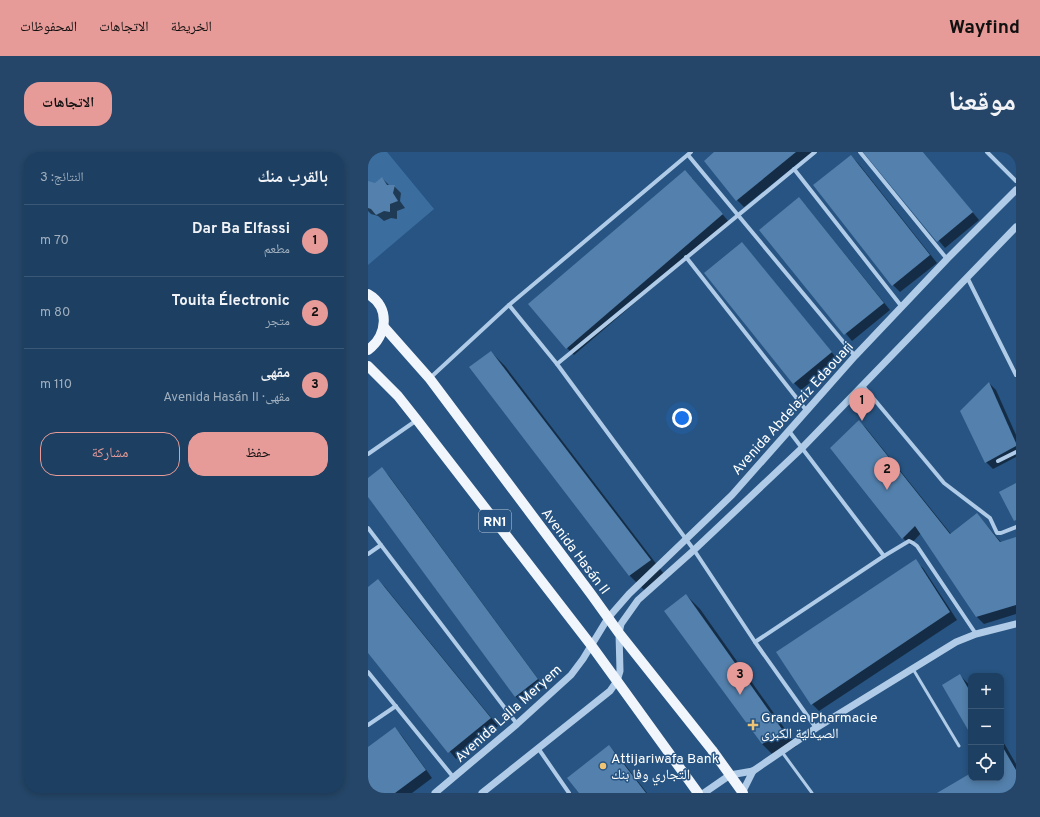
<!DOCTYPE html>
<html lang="ar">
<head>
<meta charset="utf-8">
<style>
  body { margin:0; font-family:Overpass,"Noto Naskh Arabic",sans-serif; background:#254668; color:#f1f3f6; direction:rtl }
  .controls { position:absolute; right:12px; bottom:12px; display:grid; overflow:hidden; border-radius:8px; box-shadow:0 2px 6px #0003 }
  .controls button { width:36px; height:36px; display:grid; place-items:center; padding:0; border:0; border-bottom:1px solid #3b5877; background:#1d3f62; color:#f1f3f6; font:20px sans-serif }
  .you { position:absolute; left:314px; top:266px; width:14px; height:14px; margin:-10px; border:3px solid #fff; border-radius:50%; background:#1a73e8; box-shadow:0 0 0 6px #1a73e833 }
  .badge { display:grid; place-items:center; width:26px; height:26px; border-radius:50%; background:#e69b98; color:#111; font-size:13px; font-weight:700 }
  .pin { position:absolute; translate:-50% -33px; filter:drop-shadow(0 1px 2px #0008) }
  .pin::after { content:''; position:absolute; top:21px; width:14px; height:12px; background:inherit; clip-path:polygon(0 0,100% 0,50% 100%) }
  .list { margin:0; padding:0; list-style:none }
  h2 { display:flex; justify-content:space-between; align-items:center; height:52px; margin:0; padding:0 16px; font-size:17px }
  h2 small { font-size:13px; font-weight:400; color:#a0afbe }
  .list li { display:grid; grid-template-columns:26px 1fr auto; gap:12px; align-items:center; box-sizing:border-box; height:72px; padding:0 16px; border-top:1px solid #3b5877 }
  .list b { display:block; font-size:15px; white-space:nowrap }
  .list p { margin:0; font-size:13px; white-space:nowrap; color:#a0afbe }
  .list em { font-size:13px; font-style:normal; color:#a0afbe }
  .actions { display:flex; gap:8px; padding:12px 16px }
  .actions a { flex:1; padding:9px 0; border:1px solid #e69b98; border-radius:16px; text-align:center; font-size:14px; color:#e69b98 }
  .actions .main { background:#e69b98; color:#111 }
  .icon { flex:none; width:22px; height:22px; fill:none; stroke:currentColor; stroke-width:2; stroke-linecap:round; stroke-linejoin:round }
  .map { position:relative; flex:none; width:648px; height:641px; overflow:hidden; direction:ltr; border-radius:16px }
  header { display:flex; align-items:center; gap:24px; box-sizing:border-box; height:56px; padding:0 20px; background:#e69b98; color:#111 }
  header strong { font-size:19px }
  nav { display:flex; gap:22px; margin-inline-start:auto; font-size:14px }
  .intro { display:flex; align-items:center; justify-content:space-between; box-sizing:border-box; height:96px; padding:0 24px }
  h1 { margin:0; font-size:28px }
  .button { padding:10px 18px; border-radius:16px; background:#e69b98; color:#111; font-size:14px; font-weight:700 }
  main { display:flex; gap:24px; padding:0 24px }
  aside { flex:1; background:#1d3f62; border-radius:16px; box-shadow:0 2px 6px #0003 }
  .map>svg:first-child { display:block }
</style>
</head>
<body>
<header>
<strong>Wayfind</strong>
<nav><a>الخريطة</a><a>الاتجاهات</a><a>المحفوظات</a></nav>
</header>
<div class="intro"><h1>موقعنا</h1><a class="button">الاتجاهات</a></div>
<main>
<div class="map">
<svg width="648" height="641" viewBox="0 0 648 641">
  <rect width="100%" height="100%" fill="#275482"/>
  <path fill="#3b6e9f" d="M 0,0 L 19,0 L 66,57 L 0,113 Z"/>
  <g fill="#0007">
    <path d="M 348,0 L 444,0 L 376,55 L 369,48 Z"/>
    <path d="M 496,0 L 555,0 L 611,68 L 577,96 Z"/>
    <path d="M 483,4 L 490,11 L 569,111 L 532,140 L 525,133 Z"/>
    <path d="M 14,26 L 21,33 L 26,34 L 33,41 L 32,49 L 37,56 L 29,59 L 29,67 L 23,66 L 16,69 L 10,64 L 3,62 L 0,59 L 0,30 L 7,32 Z"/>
    <path d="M 324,26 L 361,70 L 206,203 L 199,196 Z"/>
    <path d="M 438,54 L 522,158 L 484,189 L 393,78 Z"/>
    <path d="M 374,91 L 470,208 L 433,238 L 426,231 Z"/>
    <path d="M 123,200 L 137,214 L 296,422 L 276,438 L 262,424 L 103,216 Z"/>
    <path d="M 621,231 L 628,238 L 648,283 L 648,305 L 625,317 L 618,310 Z"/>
    <path d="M 491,269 L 498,276 L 583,382 L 609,362 L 633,390 L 648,386 L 648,462 L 616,472 L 609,465 L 553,381 L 542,393 L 535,386 Z"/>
    <path d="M 14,317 L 21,324 L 176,535 L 154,551 L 147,544 L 0,344 L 0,327 Z"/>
    <path d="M 547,409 L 555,416 L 589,468 L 451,559 L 444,552 Z"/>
    <path d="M 10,428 L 17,435 L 130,574 L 88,607 L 0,500 L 0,436 Z"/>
    <path d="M 318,443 L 332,457 L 429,594 L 408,606 L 394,592 Z"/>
    <path d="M 592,523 L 603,535 L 603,580 Z"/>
    <path d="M 27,576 L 34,584 L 64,626 L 44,641 L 0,641 L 0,596 Z"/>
    <path d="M 633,586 L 648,612 L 648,641 L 571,641 L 603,622 L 603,626 L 633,626 Z"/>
    <path d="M 241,594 L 248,601 L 279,641 L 212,641 Z"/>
  </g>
  <g fill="#5380ac">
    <path d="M 346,0 L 428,0 L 368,49 L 336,9 Z"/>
    <path d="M 495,0 L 555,0 L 605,60 L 569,90 Z"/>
    <path d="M 483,3 L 562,103 L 524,134 L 445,33 Z"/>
    <path d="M 317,18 L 355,62 L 198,197 L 160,152 Z"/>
    <path d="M 14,25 L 19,33 L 27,33 L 25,41 L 30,49 L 22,52 L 22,60 L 16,59 L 8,63 L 3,57 L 0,56 L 0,29 L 7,31 Z"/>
    <path d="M 431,45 L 516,151 L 476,183 L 391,78 Z"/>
    <path d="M 374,90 L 464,200 L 425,232 L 336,121 Z"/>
    <path d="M 123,199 L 283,408 L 261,424 L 101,215 Z"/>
    <path d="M 621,230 L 648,291 L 648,294 L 617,311 L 592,259 Z"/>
    <path d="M 491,268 L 582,382 L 609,361 L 632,390 L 648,385 L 648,453 L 608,465 L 547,374 L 534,387 L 462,296 Z"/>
    <path d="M 14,315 L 170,527 L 147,545 L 0,345 L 0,326 Z"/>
    <path d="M 648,331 L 648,368 L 646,369 L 631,340 Z"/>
    <path d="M 548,407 L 582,460 L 443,553 L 408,500 Z"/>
    <path d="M 10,427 L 123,566 L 80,601 L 0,501 L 0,435 Z"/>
    <path d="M 318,442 L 416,580 L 394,592 L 296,459 Z"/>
    <path d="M 592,522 L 603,541 L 603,583 L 574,533 Z"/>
    <path d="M 27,575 L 58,618 L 27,641 L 0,641 L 0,595 Z"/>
    <path d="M 633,592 L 648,618 L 648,641 L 569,641 L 603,621 L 603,626 L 633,626 Z"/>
    <path d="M 241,593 L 278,641 L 211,641 L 199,626 Z"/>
  </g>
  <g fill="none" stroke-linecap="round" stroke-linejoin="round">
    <g stroke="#afcbe7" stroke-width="3">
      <path d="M 545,517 L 591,594"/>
      <path d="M 414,600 L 444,641"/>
    </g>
    <g stroke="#afcbe7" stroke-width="4">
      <path d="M 492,0 L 579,107"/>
      <path d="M 619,0 L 648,29"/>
      <path d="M 320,3 L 487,204"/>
      <path d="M 426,17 L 534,155"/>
      <path d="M 318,105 L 438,258"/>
      <path d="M 599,125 L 648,223"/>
      <path d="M 141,153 L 189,212 L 326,398 L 387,490 L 448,576"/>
      <path d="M 189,212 L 447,0"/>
      <path d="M 62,226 L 141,153 L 323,0"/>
      <path d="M 495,234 L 576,331 L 622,366 L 629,381 L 633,381 L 648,375"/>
      <path d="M 0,302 L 49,268"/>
      <path d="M 630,309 L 648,300"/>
      <path d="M 0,376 L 149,572"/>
      <path d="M 0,402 L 13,393"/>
      <path d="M 516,404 L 541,389 L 545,391 L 549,394 L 608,482"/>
      <path d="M 387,490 L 516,404 L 421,279"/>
      <path d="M 0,520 L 86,626"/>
      <path d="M 0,573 L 28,554"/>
      <path d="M 170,596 L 201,641"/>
    </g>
    <g stroke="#afcbe7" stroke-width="7">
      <path d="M 67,641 L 149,572 L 203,523 L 215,507 L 240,466 L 261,442 L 364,343 L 487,204 L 579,107 L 648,38"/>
      <path d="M 114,641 L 242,539 L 249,529 L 252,519 L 251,481 L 253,472 L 270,448 L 326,398 L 434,296 L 648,75"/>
      <path d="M 336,641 L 362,623 L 385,619 L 448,576 L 588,490 L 608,482 L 648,472"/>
      <path d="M 374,641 L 385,619"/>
    </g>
    <g stroke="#f1f6fd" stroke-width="10">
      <path d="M 0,142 C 23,155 19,184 0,198"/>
      <path d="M 16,175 L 62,227 L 223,442 L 251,481 L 344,598 L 375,641"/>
      <path d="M 0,214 L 30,244 L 49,268 L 223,493 L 330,641"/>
    </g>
  </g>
  <g fill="#efc575" stroke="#275482" stroke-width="1.5">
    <path d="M383 567h4v4h4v4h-4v4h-4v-4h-4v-4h4z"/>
    <circle cx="235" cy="614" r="4"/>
  </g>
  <g text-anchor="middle" stroke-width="3" stroke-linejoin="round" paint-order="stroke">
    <rect fill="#275482" stroke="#beccda" stroke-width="1" x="111" y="358" width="32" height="22" rx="3"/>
    <g font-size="13" font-weight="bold" fill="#fff">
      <text x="127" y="374">RN1</text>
    </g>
    <g font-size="14" fill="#fff" stroke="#275482">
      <text transform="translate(424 256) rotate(-48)" y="5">Avenida Abdelaziz Edaouari</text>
      <text transform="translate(208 399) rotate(53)" y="5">Avenida Hasán II</text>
      <text transform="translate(140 561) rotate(-42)" y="5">Avenida Lalla Meryem</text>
    </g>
    <g font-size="14" fill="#fff" stroke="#275482" text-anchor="start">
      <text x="393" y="570">Grande Pharmacie<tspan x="393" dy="16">الصيدلية الكبرى</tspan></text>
      <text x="243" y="611">Attijariwafa Bank<tspan x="243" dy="16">التجاري وفا بنك</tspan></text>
    </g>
  </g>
</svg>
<div class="controls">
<button>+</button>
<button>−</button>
<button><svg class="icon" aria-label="locate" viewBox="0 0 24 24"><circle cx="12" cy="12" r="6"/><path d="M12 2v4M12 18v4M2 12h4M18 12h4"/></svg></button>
</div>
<div class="you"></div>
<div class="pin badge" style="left:494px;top:269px">1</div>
<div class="pin badge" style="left:519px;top:338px">2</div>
<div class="pin badge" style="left:372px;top:543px">3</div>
</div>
<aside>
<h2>بالقرب منك<small>النتائج: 3</small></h2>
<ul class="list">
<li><span class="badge">1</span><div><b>Dar Ba Elfassi</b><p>مطعم</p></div><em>70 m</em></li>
<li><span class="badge">2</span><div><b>Touita Électronic</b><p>متجر</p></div><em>80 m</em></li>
<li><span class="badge">3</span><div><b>مقهى</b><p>مقهى · Avenida Hasán II</p></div><em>110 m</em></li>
</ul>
<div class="actions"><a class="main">حفظ</a><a>مشاركة</a></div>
</aside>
</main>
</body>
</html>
